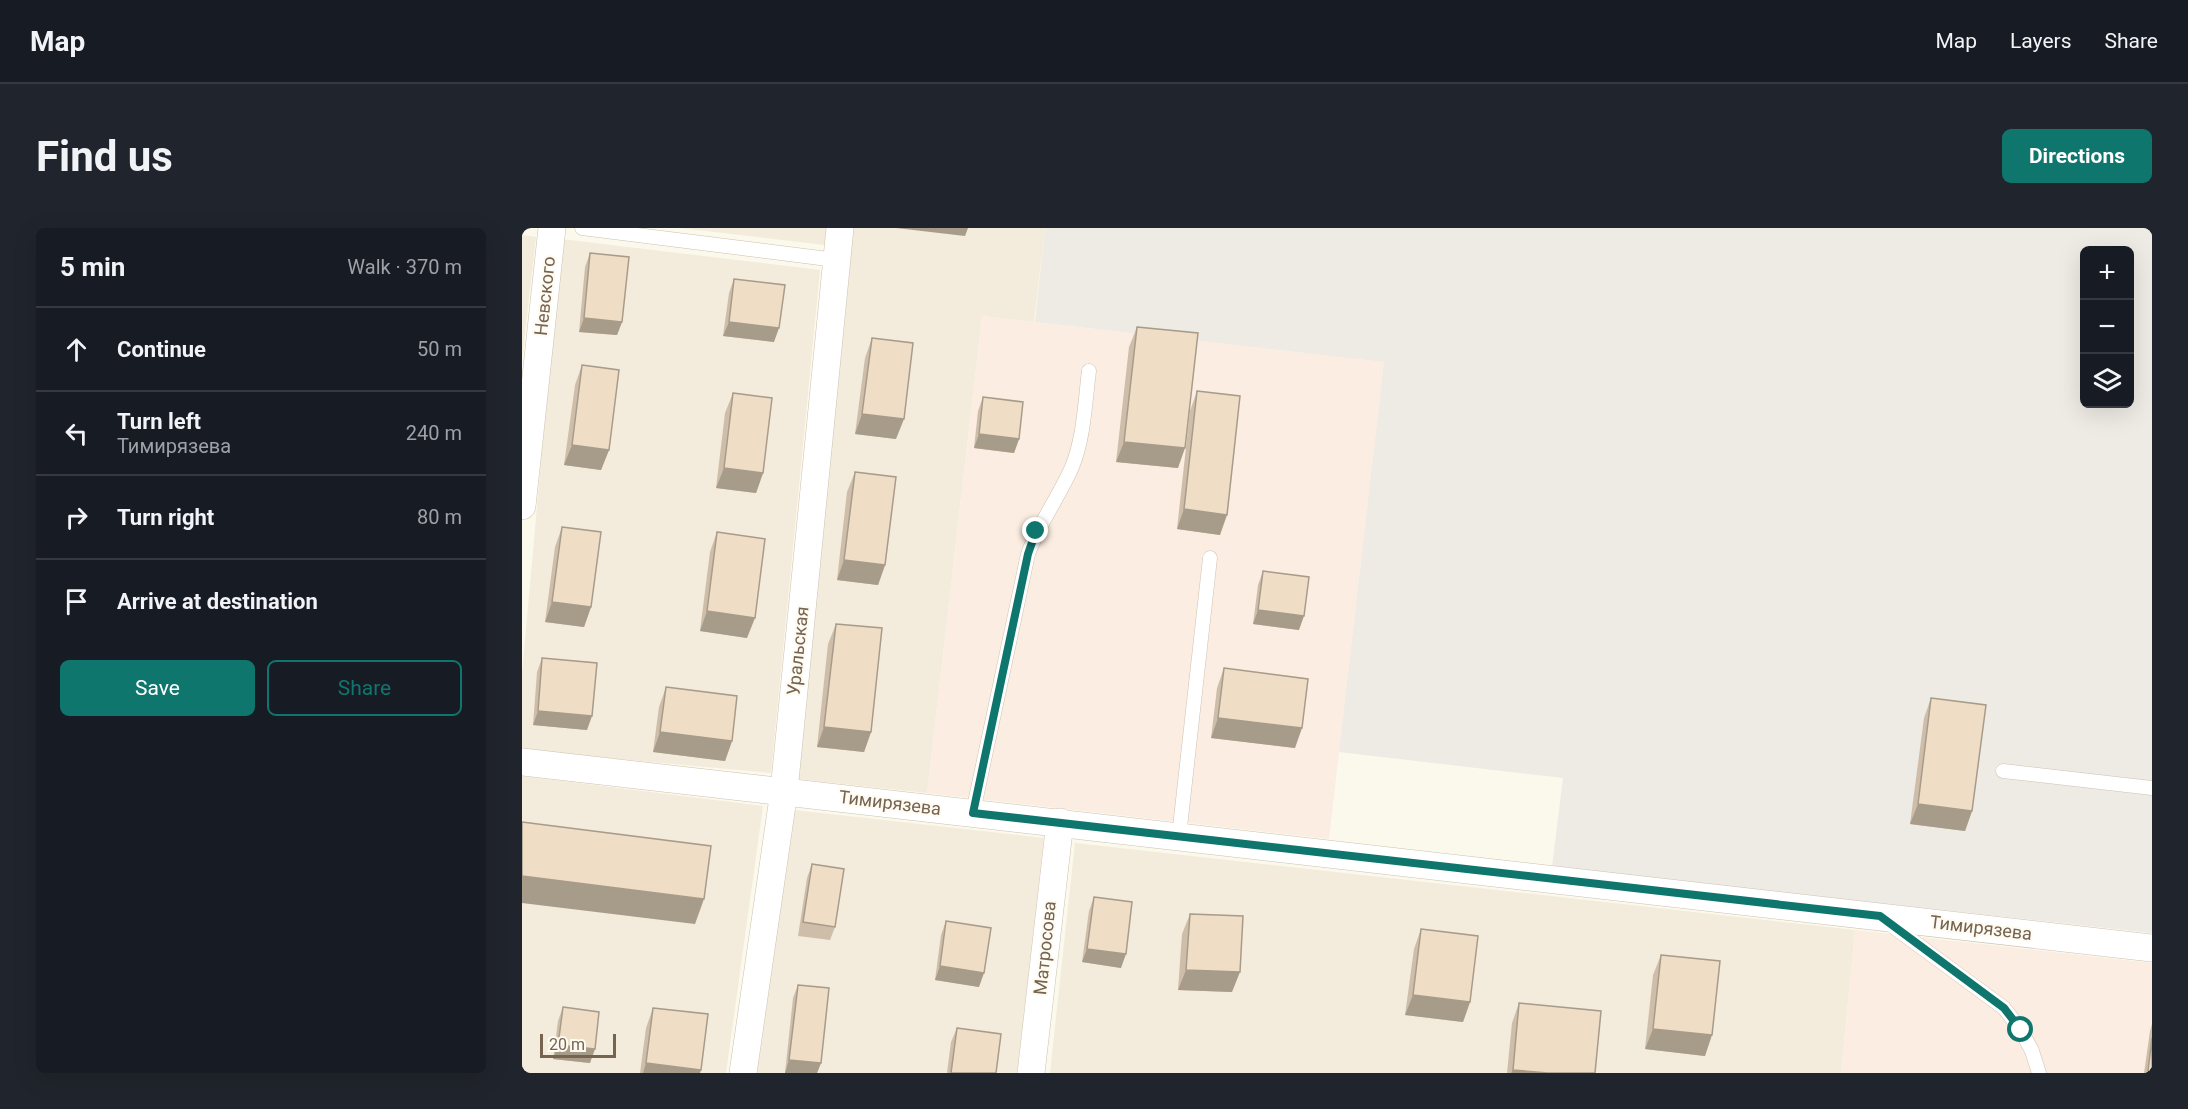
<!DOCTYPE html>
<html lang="en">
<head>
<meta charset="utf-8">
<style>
  body { margin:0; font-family:Roboto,sans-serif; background:#20242c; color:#f1f3f6 }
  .controls { position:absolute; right:18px; top:18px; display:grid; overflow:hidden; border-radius:9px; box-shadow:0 6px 24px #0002 }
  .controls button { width:54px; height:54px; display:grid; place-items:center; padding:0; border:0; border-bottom:2px solid #363941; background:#171b24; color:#f1f3f6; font:30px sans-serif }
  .scale { position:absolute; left:18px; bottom:15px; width:76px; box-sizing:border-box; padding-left:6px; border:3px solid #766350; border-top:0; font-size:16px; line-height:21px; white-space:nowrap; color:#766350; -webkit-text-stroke:4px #fefbf2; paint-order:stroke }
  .stop { position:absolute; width:18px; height:18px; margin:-14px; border:4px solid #0f766e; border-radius:50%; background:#fff }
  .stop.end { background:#0f766e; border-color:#fff; box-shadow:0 2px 6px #0008 }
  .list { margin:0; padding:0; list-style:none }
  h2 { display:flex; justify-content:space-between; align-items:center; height:78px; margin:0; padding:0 24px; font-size:26px }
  h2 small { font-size:20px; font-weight:400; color:#9ea1a6 }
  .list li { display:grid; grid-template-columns:39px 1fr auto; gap:18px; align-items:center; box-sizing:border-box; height:84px; padding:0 24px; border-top:2px solid #363941 }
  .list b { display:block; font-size:22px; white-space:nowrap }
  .list p { margin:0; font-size:20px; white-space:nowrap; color:#9ea1a6 }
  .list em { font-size:20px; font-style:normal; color:#9ea1a6 }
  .actions { display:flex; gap:12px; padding:18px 24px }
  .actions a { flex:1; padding:14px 0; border:2px solid #0f766e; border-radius:9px; text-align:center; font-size:21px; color:#0f766e }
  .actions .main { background:#0f766e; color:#fff }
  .icon { flex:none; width:33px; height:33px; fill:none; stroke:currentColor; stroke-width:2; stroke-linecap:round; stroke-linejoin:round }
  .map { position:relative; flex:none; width:1630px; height:845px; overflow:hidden; border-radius:9px }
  header { display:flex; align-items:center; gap:36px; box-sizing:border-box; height:84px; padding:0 30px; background:#171b24; border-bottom:2px solid #363941 }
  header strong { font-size:28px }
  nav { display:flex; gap:33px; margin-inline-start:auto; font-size:21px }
  .intro { display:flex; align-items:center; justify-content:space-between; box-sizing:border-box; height:144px; padding:0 36px }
  h1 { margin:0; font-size:42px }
  .button { padding:15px 27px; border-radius:9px; background:#0f766e; color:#fff; font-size:21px; font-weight:700 }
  main { display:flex; gap:36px; padding:0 36px }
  aside { flex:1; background:#171b24; border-radius:9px; box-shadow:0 6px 24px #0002 }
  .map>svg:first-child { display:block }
</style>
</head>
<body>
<header>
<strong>Map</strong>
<nav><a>Map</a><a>Layers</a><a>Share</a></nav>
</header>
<div class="intro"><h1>Find us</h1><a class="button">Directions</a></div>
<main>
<aside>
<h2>5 min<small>Walk · 370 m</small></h2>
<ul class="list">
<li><svg class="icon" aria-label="ahead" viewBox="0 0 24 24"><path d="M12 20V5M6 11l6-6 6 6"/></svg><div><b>Continue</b></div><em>50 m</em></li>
<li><svg class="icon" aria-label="left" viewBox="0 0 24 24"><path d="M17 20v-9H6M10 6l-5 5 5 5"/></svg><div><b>Turn left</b><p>Тимирязева</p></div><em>240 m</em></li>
<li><svg class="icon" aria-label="right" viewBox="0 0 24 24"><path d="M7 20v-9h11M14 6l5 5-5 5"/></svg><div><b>Turn right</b></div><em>80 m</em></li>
<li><svg class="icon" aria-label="arrive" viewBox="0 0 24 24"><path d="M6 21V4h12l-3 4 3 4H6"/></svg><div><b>Arrive at destination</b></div></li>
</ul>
<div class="actions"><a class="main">Save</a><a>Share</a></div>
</aside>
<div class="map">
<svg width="1630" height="845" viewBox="0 0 1630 845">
  <rect width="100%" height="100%" fill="#fbf8ec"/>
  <g fill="#f3ebdb">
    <path d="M 159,0 L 305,0 L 303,17 Z"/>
    <path d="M 330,0 L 523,0 L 512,94 L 460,88 L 405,565 L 275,551 Z"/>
    <path d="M 0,7 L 14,9 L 0,131 Z"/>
    <path d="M 39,11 L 298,42 L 249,545 L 0,522 L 0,446 Z"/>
    <path d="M 0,548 L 241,578 L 204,845 L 0,845 Z"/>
    <path d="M 272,582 L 522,610 L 495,845 L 235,845 Z"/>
    <path d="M 553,615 L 1333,702 L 1319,845 L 528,845 Z"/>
  </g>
  <g fill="#fbede1">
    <path d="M 460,88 L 862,134 L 807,611 L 405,565 Z"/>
    <path d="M 1333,702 L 1630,735 L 1630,845 L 1319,845 Z"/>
  </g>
  <path fill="#eeeae4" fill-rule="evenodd" d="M 523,0 L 1630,0 L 1630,705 L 1030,639 L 1041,550 L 817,524 L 862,134 L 513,94 ZM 1562,22 L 1608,22 L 1608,176 L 1562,176 Z"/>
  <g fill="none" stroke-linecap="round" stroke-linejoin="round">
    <g stroke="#cdc2b2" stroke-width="15">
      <g id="lane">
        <path d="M 60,0 L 314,32"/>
        <path d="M 1481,543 L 1630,560"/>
        <path d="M 451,584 L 506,326 C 517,295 537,269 550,239 C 562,210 563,174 567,143"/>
        <path d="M 657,608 L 688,330"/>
        <path d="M 1365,694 L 1482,780 L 1499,802 L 1510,823 L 1517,845"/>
      </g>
    </g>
    <g stroke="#cdc2b2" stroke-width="28">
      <g id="street">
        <path d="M 0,278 L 30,0"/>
        <path d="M 0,534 L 1630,720"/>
        <path d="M 221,845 L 262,563 L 318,0"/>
        <path d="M 509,845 L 538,594"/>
      </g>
    </g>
    <use href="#lane" stroke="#fff" stroke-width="14"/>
    <use href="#street" stroke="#fff" stroke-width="27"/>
  </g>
  <g fill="#cebea9">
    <path d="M 68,25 L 100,94 L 95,107 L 57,104 L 63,39 Z"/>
    <path d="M 212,51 L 252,114 L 201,108 L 207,65 Z"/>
    <path d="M 615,99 L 656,240 L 594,234 L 607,119 Z"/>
    <path d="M 350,110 L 374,211 L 333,206 L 343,130 Z"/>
    <path d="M 60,137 L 87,222 L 79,242 L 42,237 L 53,157 Z"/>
    <path d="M 675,163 L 698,307 L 655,301 L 668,183 Z"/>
    <path d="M 211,165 L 241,245 L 234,265 L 194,260 L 203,185 Z"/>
    <path d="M 461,169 L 497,211 L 492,225 L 452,220 L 456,183 Z"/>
    <path d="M 333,244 L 363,337 L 356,357 L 315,352 L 325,264 Z"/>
    <path d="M 40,299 L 69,379 L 62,399 L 23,394 L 33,319 Z"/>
    <path d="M 195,304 L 225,410 L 178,403 L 188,324 Z"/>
    <path d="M 741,343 L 777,402 L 731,396 L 736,357 Z"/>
    <path d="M 314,396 L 349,504 L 342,524 L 295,519 L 306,416 Z"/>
    <path d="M 20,430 L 65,502 L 11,497 L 15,444 Z"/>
    <path d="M 702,440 L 773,520 L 689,510 L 695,460 Z"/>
    <path d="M 144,459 L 210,513 L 203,533 L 131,524 L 137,479 Z"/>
    <path d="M 1409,470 L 1450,583 L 1443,603 L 1388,596 L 1402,490 Z"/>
    <path d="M 290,636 L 313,699 L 308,712 L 276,708 L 285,650 Z"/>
    <path d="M 572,669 L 599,740 L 560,734 L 567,683 Z"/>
    <path d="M 668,686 L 710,764 L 656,762 L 660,706 Z"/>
    <path d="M 424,693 L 457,759 L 413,752 L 419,707 Z"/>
    <path d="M 899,701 L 948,774 L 941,794 L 883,787 L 892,721 Z"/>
    <path d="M 1139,727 L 1183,828 L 1123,821 L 1131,747 Z"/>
    <path d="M 276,757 L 299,835 L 295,845 L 263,845 L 271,770 Z"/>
    <path d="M 997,775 L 1073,845 L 985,845 L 990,795 Z"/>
    <path d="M 41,779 L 68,835 L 31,831 L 36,793 Z"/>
    <path d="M 131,780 L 178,845 L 118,845 L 124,800 Z"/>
    <path d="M 1630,796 L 1630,845 L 1622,845 L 1628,803 Z"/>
    <path d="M 435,800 L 474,845 L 425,845 L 429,814 Z"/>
  </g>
  <g fill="#a79b8a">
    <path d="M 374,0 L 446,0 L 443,8 Z"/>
    <path d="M 62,90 L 100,94 L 95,107 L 57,104 Z"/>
    <path d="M 207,94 L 257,100 L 252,114 L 201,108 Z"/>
    <path d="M 340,186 L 382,191 L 374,211 L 333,206 Z"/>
    <path d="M 457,206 L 497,211 L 492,225 L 452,220 Z"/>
    <path d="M 602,214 L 663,220 L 656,240 L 594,234 Z"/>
    <path d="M 50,217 L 87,222 L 79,242 L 42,237 Z"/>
    <path d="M 202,240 L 241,245 L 234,265 L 194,260 Z"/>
    <path d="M 662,281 L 705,287 L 698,307 L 655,301 Z"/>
    <path d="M 322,332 L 363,337 L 356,357 L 315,352 Z"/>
    <path d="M 30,374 L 69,379 L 62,399 L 23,394 Z"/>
    <path d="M 736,382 L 782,388 L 777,402 L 731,396 Z"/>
    <path d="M 185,383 L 233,390 L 225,410 L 178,403 Z"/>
    <path d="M 16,483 L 70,488 L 65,502 L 11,497 Z"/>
    <path d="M 696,490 L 780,500 L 773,520 L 689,510 Z"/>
    <path d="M 302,499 L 349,504 L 342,524 L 295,519 Z"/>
    <path d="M 138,504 L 210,513 L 203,533 L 131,524 Z"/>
    <path d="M 1396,576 L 1450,583 L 1443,603 L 1388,596 Z"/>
    <path d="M 0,648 L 182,671 L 173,696 L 0,675 Z"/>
    <path d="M 565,721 L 604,726 L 599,740 L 560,734 Z"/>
    <path d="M 418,738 L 462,745 L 457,759 L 413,752 Z"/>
    <path d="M 664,742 L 718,744 L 710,764 L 656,762 Z"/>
    <path d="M 891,767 L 948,774 L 941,794 L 883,787 Z"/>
    <path d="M 1131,801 L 1190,807 L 1183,828 L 1123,821 Z"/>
    <path d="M 36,817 L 73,821 L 68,835 L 31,831 Z"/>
    <path d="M 267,832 L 299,835 L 295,845 L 263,845 Z"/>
    <path d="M 124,835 L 179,842 L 178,845 L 121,845 Z"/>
    <path d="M 991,842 L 1026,845 L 989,845 Z"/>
  </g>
  <g fill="#efddc5" stroke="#a79b8a" stroke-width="1.5">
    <path d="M 68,25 L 107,29 L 100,94 L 62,90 Z"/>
    <path d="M 212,51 L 263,57 L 257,100 L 207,94 Z"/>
    <path d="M 615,99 L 676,105 L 663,220 L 602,214 Z"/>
    <path d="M 350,110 L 391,115 L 382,191 L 340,186 Z"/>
    <path d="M 60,137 L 97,142 L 87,222 L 50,217 Z"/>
    <path d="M 675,163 L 718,168 L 705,287 L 662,281 Z"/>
    <path d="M 211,165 L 250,170 L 241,245 L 202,240 Z"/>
    <path d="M 461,169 L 501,174 L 497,211 L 457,206 Z"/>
    <path d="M 333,244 L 374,249 L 363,337 L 322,332 Z"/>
    <path d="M 40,299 L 79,304 L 69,379 L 30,374 Z"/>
    <path d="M 195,304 L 243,311 L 233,390 L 185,383 Z"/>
    <path d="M 741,343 L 787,349 L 782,388 L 736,382 Z"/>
    <path d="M 314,396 L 360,400 L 349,504 L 302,499 Z"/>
    <path d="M 20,430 L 75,435 L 70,488 L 16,483 Z"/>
    <path d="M 702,440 L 786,451 L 780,500 L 696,490 Z"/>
    <path d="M 144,459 L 215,468 L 210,513 L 138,504 Z"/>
    <path d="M 1409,470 L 1464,477 L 1450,583 L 1396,576 Z"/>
    <path d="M 0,594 L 189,618 L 182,671 L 0,648 Z"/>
    <path d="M 290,636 L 322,641 L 313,699 L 281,694 Z"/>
    <path d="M 572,669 L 610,674 L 604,726 L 565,721 Z"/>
    <path d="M 668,686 L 721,688 L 718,744 L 664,742 Z"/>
    <path d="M 424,693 L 469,700 L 462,745 L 418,738 Z"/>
    <path d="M 899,701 L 956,708 L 948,774 L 891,767 Z"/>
    <path d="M 1139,727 L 1198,733 L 1190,807 L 1131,801 Z"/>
    <path d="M 276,757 L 307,760 L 299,835 L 267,832 Z"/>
    <path d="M 997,775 L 1079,783 L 1073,845 L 1026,845 L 991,842 Z"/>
    <path d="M 41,779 L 77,784 L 73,821 L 36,817 Z"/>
    <path d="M 131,780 L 186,786 L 179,842 L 124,835 Z"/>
    <path d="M 435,800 L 479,806 L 474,845 L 429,845 Z"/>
    <path d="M 1630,810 L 1630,843 L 1626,843 Z"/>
  </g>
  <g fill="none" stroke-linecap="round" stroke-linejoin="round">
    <path stroke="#0f766e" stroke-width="8" d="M 514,303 L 506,326 L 451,585 L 1358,688 L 1482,780 L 1499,802"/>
  </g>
  <g text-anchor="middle" stroke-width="4.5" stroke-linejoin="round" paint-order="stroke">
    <g font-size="18" fill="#766350" stroke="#fefbf2">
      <text transform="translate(23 68) rotate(-84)" y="6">Невского</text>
      <text transform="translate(276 423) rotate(-84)" y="6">Уральская</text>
      <text transform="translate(368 575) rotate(7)" y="6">Тимирязева</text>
      <text transform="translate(1459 700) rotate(7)" y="6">Тимирязева</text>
      <text transform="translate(523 720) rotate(-84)" y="6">Матросова</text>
    </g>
  </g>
</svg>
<div class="controls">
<button>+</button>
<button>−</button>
<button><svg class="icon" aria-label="layers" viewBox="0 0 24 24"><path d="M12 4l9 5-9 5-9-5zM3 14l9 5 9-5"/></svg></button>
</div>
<div class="scale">20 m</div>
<div class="stop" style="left:1499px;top:802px"></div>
<div class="stop end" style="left:514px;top:303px"></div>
</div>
</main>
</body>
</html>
